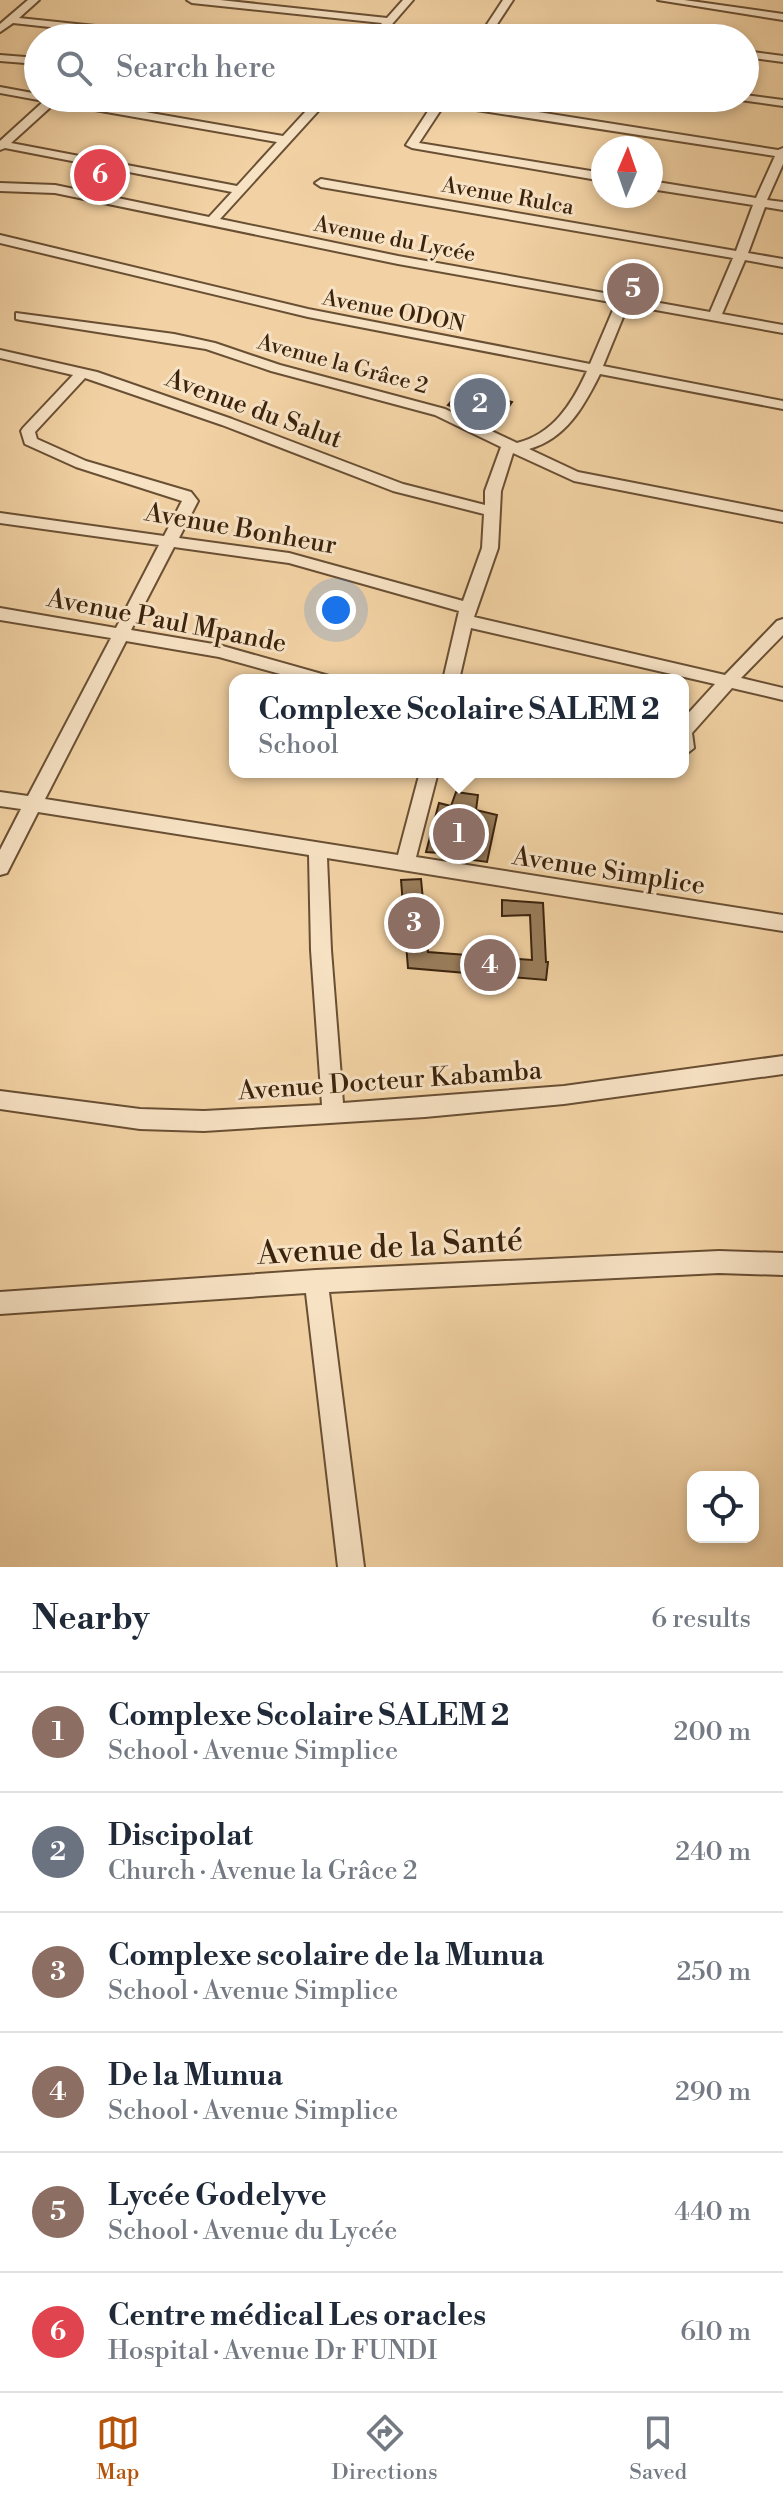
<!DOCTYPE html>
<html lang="en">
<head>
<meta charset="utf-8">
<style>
  body { margin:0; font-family:"Libre Bodoni",serif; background:#f6f6f7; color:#1f2937 }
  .controls { position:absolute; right:24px; bottom:24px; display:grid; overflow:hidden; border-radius:16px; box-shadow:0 4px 12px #0003 }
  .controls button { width:72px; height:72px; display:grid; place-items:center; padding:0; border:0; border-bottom:2px solid #e0e1e3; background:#fff; color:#1f2937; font:40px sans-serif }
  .compass { position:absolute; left:591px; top:136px; width:72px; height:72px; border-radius:50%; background:#fff; box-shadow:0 4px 12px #0003; rotate:2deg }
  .you { position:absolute; left:336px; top:610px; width:28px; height:28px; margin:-20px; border:6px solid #fff; border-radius:50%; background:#1a73e8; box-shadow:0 0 0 12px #1a73e833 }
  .badge { display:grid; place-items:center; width:52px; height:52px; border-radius:50%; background:#b45309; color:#fff; font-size:26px; font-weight:700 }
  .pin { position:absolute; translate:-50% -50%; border:4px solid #fff; box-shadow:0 2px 8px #0006 }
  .popup { position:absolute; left:229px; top:674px; width:460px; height:104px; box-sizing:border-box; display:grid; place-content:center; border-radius:16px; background:#fff; filter:drop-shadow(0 2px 6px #0005); font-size:26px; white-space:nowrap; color:#747a83 }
  .popup b { font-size:30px; color:#1f2937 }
  .popup::after { content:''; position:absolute; left:50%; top:100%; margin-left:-16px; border:16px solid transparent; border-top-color:#fff }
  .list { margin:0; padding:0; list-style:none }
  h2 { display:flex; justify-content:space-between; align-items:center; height:104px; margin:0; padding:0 32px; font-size:34px }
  h2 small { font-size:26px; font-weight:400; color:#747a83 }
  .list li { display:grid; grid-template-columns:52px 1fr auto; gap:24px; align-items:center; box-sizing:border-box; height:120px; padding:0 32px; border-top:2px solid #e0e1e3 }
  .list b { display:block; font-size:30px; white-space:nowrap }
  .list p { margin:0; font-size:26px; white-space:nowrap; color:#747a83 }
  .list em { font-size:26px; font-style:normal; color:#747a83 }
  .icon { flex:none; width:44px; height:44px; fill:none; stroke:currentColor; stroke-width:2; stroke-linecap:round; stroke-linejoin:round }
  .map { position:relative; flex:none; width:783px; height:1567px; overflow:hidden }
  .search { position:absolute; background:#fff; box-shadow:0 4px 12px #0003; left:24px; right:24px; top:24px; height:88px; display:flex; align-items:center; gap:20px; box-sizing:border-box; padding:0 28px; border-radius:44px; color:#747a83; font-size:30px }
  .sheet { height:824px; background:#fff }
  nav { display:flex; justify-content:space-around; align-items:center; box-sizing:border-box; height:112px; border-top:2px solid #e0e1e3; background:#fff; font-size:22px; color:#747a83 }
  nav a { display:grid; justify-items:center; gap:4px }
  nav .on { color:#b45309 }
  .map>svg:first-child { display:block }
</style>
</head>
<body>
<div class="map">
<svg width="783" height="1567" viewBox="0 0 783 1567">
  <rect width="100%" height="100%" fill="#f2d2a4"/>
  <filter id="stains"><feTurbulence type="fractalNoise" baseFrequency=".0025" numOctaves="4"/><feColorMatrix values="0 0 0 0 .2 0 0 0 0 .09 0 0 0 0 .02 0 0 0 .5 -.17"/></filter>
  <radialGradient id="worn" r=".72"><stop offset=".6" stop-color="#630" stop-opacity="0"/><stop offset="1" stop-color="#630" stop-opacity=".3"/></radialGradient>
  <g fill="#9a7e5c" stroke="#3b230d" stroke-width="2">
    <path d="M 464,387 L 512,402 L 497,423 L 448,405 Z"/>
    <path d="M 456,792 L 478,795 L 476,810 L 497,815 L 487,862 L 473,860 L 482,822 L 447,819 L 440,853 L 426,852 L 439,803 L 451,806 Z"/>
    <path d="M 421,879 L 428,952 L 532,960 L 530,915 L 502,916 L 502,900 L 543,903 L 546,962 L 548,962 L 546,980 L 408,968 L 401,880 Z"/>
  </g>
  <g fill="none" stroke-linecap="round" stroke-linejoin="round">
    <g stroke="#694f33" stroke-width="4">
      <g id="minor">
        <path d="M 28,0 L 39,0 L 19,18 L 181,35 L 186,38 L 151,38 L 13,23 L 0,32 L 0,24 Z"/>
        <path d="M 187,0 L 220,0 L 387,18 L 403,0 L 413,0 L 380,38 L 369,38 L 382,23 L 192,3 Z"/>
        <path d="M 503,0 L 513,0 L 488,38 L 478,38 Z"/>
        <path d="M 658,0 L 684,0 L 783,14 L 783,20 Z"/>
        <path d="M 585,28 L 629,35 L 634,38 L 581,33 L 581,29 Z"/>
        <path d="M 745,51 L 783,56 L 783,62 L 745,57 Z"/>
        <path d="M 0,55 L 38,58 L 38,64 L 0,61 Z"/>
        <path d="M 0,87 L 38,94 L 38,98 L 65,98 L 283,136 L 318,98 L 330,98 L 220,219 L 398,256 L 710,312 L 733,258 L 321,187 L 315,183 L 321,179 L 736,251 L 753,205 L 651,189 L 651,181 L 756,198 L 775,156 L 444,105 L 419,143 L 603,173 L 603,181 L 412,148 L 406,145 L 436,99 L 449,98 L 778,150 L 783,148 L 783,164 L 767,200 L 783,202 L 783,210 L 765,207 L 748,253 L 783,259 L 783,267 L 745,260 L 722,314 L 783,325 L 783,333 L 628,305 L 603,366 L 783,401 L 783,409 L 600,374 C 584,406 566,439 529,449 L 578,472 L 783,512 L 783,522 L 574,481 L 513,453 L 501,491 L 498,548 L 474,617 L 725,675 L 777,621 L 783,619 L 783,635 L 741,678 L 783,688 L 783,700 L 732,688 L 692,733 L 694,748 L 685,755 L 683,719 L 715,684 L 471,628 L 459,680 L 443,680 L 459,611 L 289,563 L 174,547 L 131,630 L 219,645 L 329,676 L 331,680 L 302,680 L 219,657 L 126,641 L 45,799 L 398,855 L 420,772 L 438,772 L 416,857 L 783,915 L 783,931 L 327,858 L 331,950 L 343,1103 L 564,1086 L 783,1056 L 783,1074 L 564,1104 L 425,1117 L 204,1131 L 140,1129 L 0,1109 L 0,1091 L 140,1109 L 204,1111 L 322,1105 L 311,950 L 309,855 L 38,812 L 7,873 L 0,875 L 0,850 L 21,809 L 0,806 L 0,792 L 28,796 L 111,638 L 0,620 L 0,608 L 116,628 L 159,545 L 0,523 L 0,513 L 164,536 L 182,501 L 76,467 L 25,444 L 21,431 L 23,428 L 73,375 L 0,358 L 0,350 L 97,372 L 232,419 L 403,484 L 485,505 L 485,491 L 501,447 L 435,415 L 271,371 L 206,349 L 21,320 L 16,319 L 16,313 L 174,334 L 215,343 L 280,365 L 445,409 L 517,443 C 553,434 572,404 587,371 L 308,317 L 0,243 L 0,235 L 308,309 L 590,364 L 616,303 L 398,264 L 55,193 L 0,191 L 0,183 L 55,185 L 209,217 L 232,192 L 5,148 L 0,150 L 0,141 L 44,101 L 0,93 ZM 55,103 L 277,142 L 237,186 L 11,143 ZM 85,378 L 222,425 L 393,491 L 484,514 L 482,548 L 463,601 L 289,553 L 179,538 L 198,501 L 191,492 L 86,461 L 37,439 L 35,432 Z"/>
        <path d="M 745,95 L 783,100 L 783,106 L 740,100 L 738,98 L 745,98 Z"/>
        <path d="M 719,1251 L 783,1253 L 783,1275 L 719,1273 L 329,1292 L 364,1567 L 338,1567 L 306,1293 L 0,1314 L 0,1292 L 316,1270 Z"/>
      </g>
    </g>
    <use href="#minor" fill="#f7e2c4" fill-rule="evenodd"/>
  </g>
  <g text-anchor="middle" stroke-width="6" stroke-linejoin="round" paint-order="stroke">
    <g font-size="22" fill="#3b230d" stroke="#f7e2c4">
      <text transform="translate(508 195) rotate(10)" y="8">Avenue Rulca</text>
      <text transform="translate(395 238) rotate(11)" y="8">Avenue du Lycée</text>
      <text transform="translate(394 310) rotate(11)" y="8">Avenue ODON</text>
      <text transform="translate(343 363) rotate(15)" y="8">Avenue la Grâce 2</text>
    </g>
    <g font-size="26" fill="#3b230d" stroke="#f7e2c4">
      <text transform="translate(254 408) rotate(20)" y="9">Avenue du Salut</text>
      <text transform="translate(241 528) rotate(10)" y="9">Avenue Bonheur</text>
      <text transform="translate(167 620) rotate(11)" y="9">Avenue Paul Mpande</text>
      <text transform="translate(609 870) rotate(9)" y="9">Avenue Simplice</text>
      <text transform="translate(390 1080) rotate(-4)" y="9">Avenue Docteur Kabamba</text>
    </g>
    <g font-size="32" fill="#3b230d" stroke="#f7e2c4">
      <text transform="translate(390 1246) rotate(-3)" y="11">Avenue de la Santé</text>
    </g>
  </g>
  <rect width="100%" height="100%" filter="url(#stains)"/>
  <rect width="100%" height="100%" fill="url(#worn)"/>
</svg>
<div class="controls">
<button><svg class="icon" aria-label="locate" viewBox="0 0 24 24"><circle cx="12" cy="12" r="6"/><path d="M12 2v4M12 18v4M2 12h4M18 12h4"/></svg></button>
</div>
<svg class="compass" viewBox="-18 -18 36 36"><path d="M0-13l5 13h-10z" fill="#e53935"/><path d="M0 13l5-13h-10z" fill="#747a83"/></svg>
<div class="you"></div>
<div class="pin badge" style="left:459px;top:834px;background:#8d6e63">1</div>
<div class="popup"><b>Complexe Scolaire SALEM 2</b>School</div>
<div class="pin badge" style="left:480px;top:404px;background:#6b7280">2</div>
<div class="pin badge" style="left:414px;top:923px;background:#8d6e63">3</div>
<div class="pin badge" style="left:490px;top:965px;background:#8d6e63">4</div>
<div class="pin badge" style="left:633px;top:289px;background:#8d6e63">5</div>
<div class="pin badge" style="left:100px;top:175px;background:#e0444e">6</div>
<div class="search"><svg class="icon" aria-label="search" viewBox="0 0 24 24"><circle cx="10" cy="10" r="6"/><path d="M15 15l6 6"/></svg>Search here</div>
</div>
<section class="sheet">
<h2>Nearby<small>6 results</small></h2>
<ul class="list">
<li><span class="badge" style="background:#8d6e63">1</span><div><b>Complexe Scolaire SALEM 2</b><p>School · Avenue Simplice</p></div><em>200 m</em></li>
<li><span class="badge" style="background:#6b7280">2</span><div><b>Discipolat</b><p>Church · Avenue la Grâce 2</p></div><em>240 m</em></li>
<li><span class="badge" style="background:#8d6e63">3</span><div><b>Complexe scolaire de la Munua</b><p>School · Avenue Simplice</p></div><em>250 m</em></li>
<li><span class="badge" style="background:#8d6e63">4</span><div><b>De la Munua</b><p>School · Avenue Simplice</p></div><em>290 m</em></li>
<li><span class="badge" style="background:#8d6e63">5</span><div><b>Lycée Godelyve</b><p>School · Avenue du Lycée</p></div><em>440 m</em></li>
<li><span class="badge" style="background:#e0444e">6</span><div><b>Centre médical Les oracles</b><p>Hospital · Avenue Dr FUNDI</p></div><em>610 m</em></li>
</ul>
</section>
<nav>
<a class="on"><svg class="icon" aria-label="map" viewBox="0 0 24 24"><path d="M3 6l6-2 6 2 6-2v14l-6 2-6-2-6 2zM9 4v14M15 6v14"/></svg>Map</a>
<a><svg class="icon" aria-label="directions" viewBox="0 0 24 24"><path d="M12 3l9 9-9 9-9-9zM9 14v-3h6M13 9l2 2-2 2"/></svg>Directions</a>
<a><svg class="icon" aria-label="saved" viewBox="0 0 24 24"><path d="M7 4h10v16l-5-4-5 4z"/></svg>Saved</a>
</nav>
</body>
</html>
